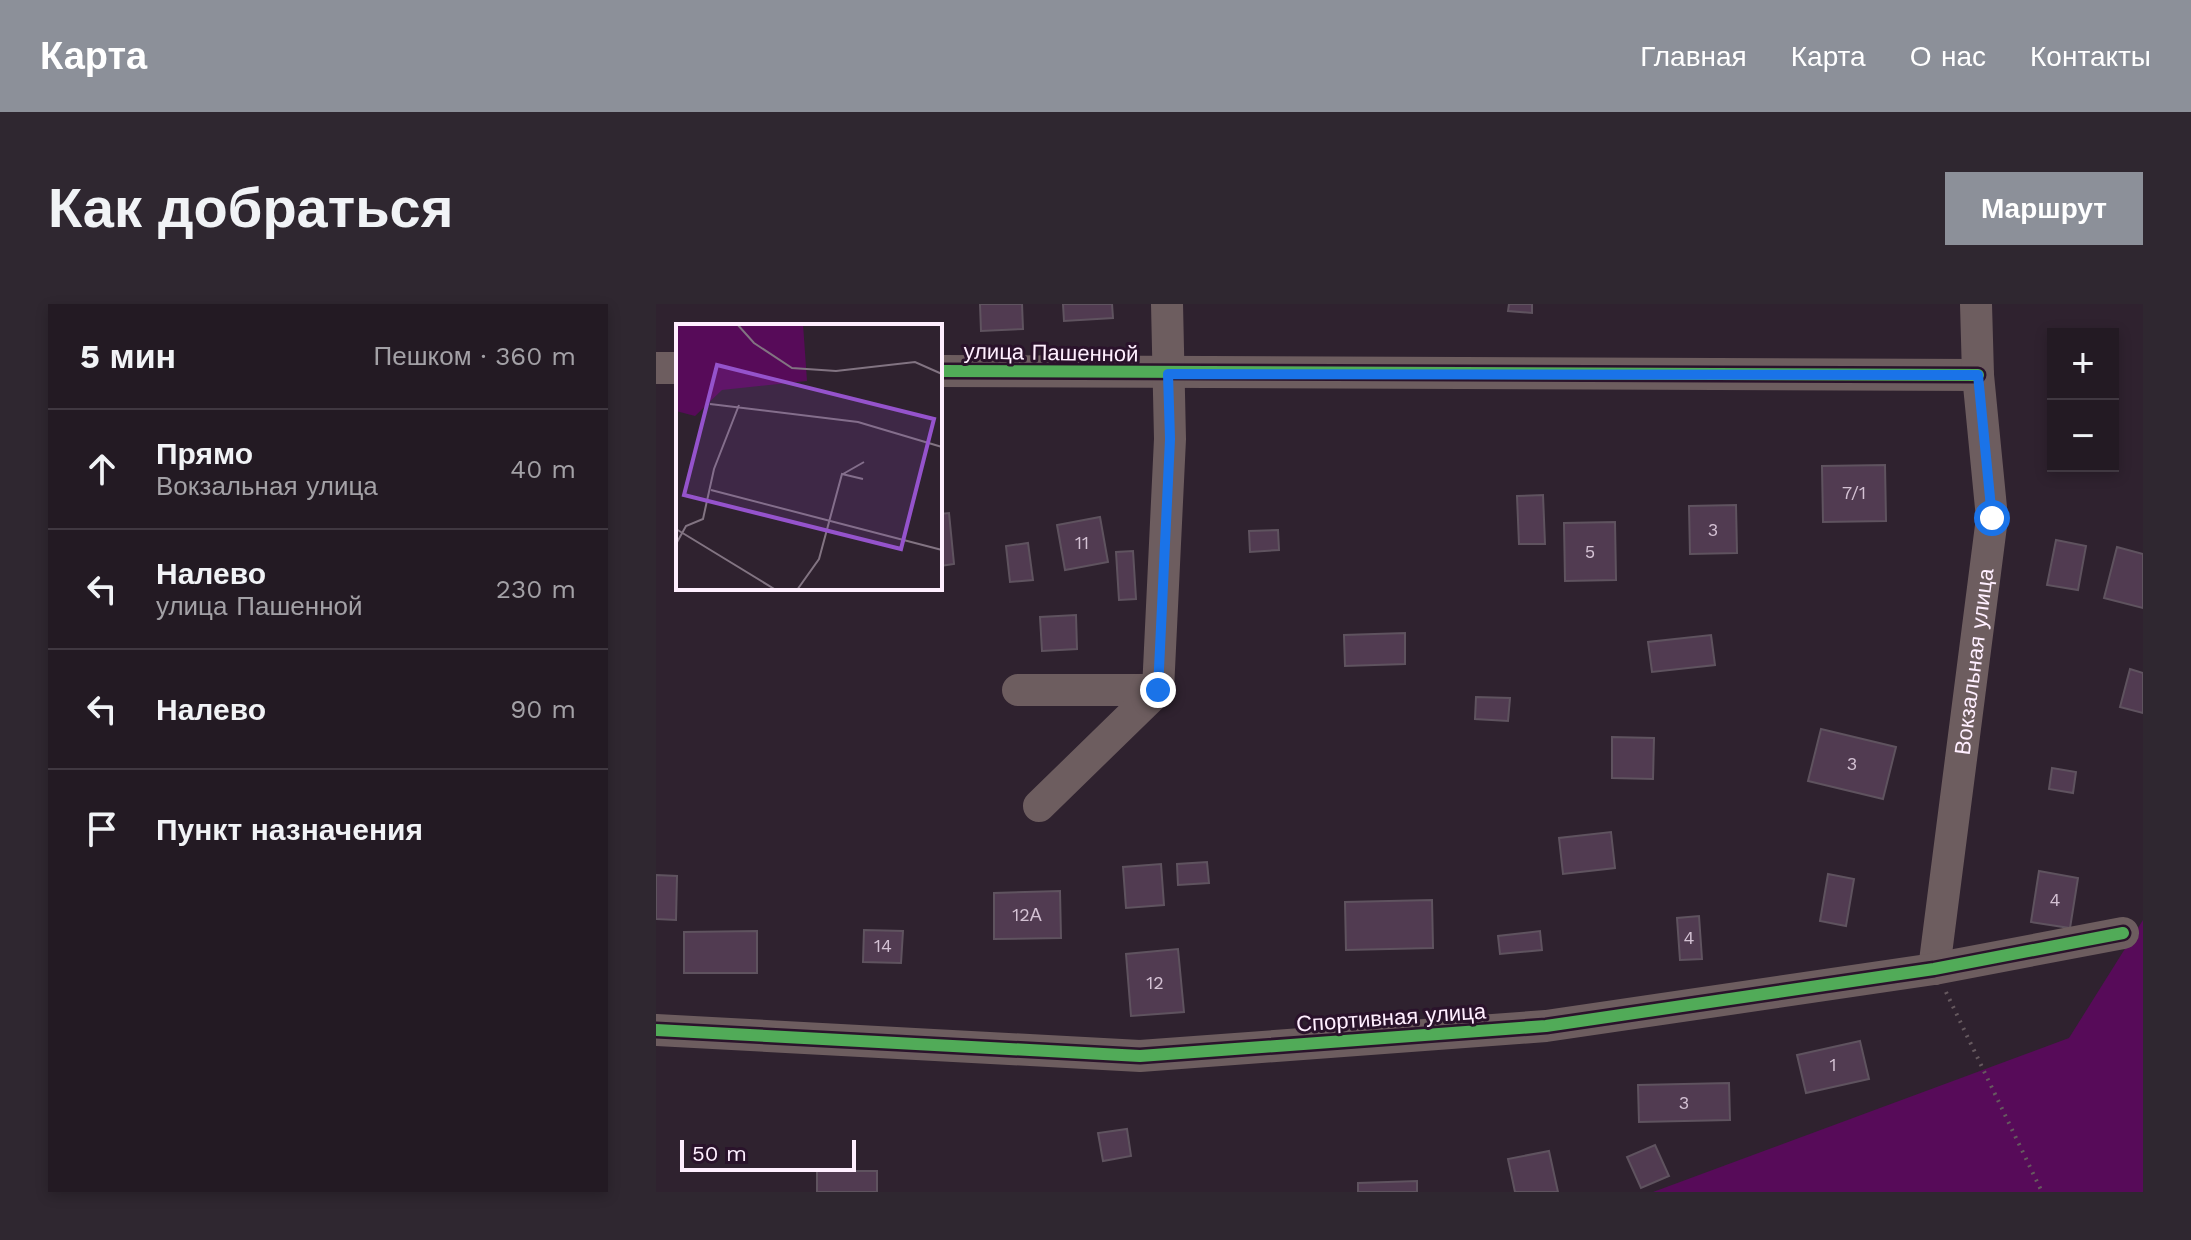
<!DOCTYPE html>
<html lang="ru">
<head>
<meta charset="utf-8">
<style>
  body { margin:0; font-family:"Work Sans",sans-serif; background:#2f2730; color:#f1f3f6 }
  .controls { position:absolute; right:24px; top:24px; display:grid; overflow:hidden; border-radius:0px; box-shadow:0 4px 12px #0003 }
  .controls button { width:72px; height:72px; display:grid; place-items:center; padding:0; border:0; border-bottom:2px solid #403841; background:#231a23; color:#f1f3f6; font:40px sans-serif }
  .scale { position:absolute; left:24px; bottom:20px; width:176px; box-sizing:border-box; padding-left:8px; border:4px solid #ffefff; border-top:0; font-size:22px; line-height:28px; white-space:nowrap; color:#ffefff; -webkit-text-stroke:6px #2a132b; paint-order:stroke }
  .stop { position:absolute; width:24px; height:24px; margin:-18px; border:6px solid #1a73e8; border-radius:50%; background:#fff }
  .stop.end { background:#1a73e8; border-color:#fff; box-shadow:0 2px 8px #0008 }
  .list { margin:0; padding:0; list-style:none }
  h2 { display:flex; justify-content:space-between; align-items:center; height:104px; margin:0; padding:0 32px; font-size:34px }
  h2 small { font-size:26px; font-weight:400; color:#a3a1a6 }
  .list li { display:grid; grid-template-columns:52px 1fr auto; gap:24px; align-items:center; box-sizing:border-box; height:120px; padding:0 32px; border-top:2px solid #403841 }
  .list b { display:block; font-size:30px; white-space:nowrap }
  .list p { margin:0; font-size:26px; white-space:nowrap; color:#a3a1a6 }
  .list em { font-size:26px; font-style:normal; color:#a3a1a6 }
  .icon { flex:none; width:44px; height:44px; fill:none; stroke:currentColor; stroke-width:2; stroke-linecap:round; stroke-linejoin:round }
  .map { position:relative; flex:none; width:1487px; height:888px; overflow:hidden; border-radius:0px }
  header { display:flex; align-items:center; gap:48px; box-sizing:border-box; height:112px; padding:0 40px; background:#8c9099; color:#fff }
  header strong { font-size:38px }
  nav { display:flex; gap:44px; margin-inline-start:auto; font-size:28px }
  .intro { display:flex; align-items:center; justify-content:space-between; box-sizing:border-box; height:192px; padding:0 48px }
  h1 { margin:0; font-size:56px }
  .button { padding:20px 36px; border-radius:0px; background:#8c9099; color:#fff; font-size:28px; font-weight:700 }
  main { display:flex; gap:48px; padding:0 48px }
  aside { flex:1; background:#231a23; border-radius:0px; box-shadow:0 4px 12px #0003 }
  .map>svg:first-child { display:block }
</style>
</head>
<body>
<header>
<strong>Карта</strong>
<nav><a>Главная</a><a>Карта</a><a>О нас</a><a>Контакты</a></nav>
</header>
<div class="intro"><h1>Как добраться</h1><a class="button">Маршрут</a></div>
<main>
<aside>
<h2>5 мин<small>Пешком · 360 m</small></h2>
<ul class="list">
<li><svg class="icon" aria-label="ahead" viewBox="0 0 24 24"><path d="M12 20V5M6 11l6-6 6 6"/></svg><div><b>Прямо</b><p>Вокзальная улица</p></div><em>40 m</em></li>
<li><svg class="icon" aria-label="left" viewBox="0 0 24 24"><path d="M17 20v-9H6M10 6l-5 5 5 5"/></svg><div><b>Налево</b><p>улица Пашенной</p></div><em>230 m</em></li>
<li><svg class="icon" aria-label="left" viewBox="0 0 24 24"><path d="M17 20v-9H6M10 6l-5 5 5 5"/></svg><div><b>Налево</b></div><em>90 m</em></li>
<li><svg class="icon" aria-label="arrive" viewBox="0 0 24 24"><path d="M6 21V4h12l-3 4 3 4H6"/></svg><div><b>Пункт назначения</b></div></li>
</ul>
</aside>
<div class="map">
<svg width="1487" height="888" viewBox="0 0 1487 888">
  <rect width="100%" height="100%" fill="#2f222f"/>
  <path fill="#570b59" d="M 1487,616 L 1487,888 L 997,888 L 1413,734 Z"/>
  <g fill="#513b51" stroke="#5f535f" stroke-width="2">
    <path d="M 324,0 L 366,0 L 367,25 L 325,27 Z"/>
    <path d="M 407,0 L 456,0 L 457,14 L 408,17 Z"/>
    <path d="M 853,0 L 876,0 L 876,9 L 852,7 Z"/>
    <path d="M 1229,161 L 1230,217 L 1167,218 L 1166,162 Z"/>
    <path d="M 887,191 L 889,240 L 863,240 L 861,192 Z"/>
    <path d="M 1080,201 L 1081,249 L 1034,250 L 1033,202 Z"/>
    <path d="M 293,209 L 298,260 L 284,262 L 284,210 Z"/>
    <path d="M 444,213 L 452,258 L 409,266 L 401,221 Z"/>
    <path d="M 959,218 L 960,276 L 909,277 L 908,219 Z"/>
    <path d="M 622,226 L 623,246 L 594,248 L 593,227 Z"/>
    <path d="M 1400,236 L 1430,242 L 1422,286 L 1391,281 Z"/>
    <path d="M 372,239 L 377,276 L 354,278 L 350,242 Z"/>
    <path d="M 1461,243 L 1487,250 L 1487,304 L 1448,294 Z"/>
    <path d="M 477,247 L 480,295 L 463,296 L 460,248 Z"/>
    <path d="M 420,311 L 421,345 L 386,347 L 384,313 Z"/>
    <path d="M 749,329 L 749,360 L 689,362 L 688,331 Z"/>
    <path d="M 1055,331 L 1059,361 L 996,368 L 992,338 Z"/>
    <path d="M 1474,365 L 1487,369 L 1487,409 L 1464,403 Z"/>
    <path d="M 820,393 L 854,394 L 852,417 L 819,415 Z"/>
    <path d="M 1165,425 L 1240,443 L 1227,495 L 1152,477 Z"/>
    <path d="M 956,433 L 998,434 L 997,475 L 956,474 Z"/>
    <path d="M 1396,464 L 1420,468 L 1417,489 L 1393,485 Z"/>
    <path d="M 955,528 L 959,564 L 907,570 L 903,534 Z"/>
    <path d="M 551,558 L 553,579 L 522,581 L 521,560 Z"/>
    <path d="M 505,560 L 508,601 L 470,604 L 467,563 Z"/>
    <path d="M 1383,567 L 1422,574 L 1414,624 L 1375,618 Z"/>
    <path d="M 1172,570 L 1198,575 L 1190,622 L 1164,617 Z"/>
    <path d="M 0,571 L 21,572 L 20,616 L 0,615 Z"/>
    <path d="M 404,587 L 405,634 L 338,635 L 338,589 Z"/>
    <path d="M 776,596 L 777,644 L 690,646 L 689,598 Z"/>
    <path d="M 1043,612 L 1046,655 L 1024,656 L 1021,614 Z"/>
    <path d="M 208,626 L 247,627 L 245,659 L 207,658 Z"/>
    <path d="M 101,627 L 101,669 L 28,669 L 28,628 Z"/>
    <path d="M 884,627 L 886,646 L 844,650 L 842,632 Z"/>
    <path d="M 522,645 L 528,708 L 475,712 L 470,650 Z"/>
    <path d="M 1204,737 L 1213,775 L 1150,789 L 1141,751 Z"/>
    <path d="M 1073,779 L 1074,816 L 983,818 L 982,781 Z"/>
    <path d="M 471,825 L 475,852 L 447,857 L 442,829 Z"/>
    <path d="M 999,841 L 1013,872 L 985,884 L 971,853 Z"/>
    <path d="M 893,847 L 902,888 L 859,888 L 852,855 Z"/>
    <rect x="161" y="867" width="60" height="21"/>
    <path d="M 761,877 L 761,888 L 702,888 L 702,879 Z"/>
  </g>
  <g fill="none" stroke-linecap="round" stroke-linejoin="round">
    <path stroke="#66595f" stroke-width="4" stroke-dasharray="2 6" stroke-linecap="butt" d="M 1290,688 L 1386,888"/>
    <g stroke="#6d5d5f" stroke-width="32">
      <path d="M 0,64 L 22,64"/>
      <path d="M 284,67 L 1322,71"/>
      <path d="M 362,386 L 502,386 L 514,135 L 511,0"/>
      <path d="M 383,502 L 502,386"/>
      <path id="s1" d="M 1278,665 L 1336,214 L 1322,71 L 1320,0"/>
      <path d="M 0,726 L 484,752 L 890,722 L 1278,665 L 1467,629"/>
    </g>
    <g stroke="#2a132b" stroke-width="17">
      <g id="cycleway">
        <path d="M 284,67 L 1322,71"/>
        <path d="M 0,726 L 484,752 L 890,722 L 1278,665 L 1467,629"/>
      </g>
    </g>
    <use href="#cycleway" stroke="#51ab58" stroke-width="12"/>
  </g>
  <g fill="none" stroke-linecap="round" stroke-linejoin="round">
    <path stroke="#1a73e8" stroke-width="10" d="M 502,386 L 514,135 L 512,70 L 1322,71 L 1336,214"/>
  </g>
  <g text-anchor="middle" stroke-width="6" stroke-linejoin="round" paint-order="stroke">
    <g font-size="18" fill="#d4c2d4">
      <text x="1198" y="195">7/1</text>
      <text x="1057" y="232">3</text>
      <text x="426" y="245">11</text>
      <text x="934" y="254">5</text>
      <text x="1196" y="466">3</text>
      <text x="1399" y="602">4</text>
      <text x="371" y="617">12А</text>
      <text x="1033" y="640">4</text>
      <text x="227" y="648">14</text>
      <text x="499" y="685">12</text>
      <text x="1177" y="767">1</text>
      <text x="1028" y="805">3</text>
    </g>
    <g font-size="22" fill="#ffefff" stroke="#2a132b">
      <text transform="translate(395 48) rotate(1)" y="8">улица Пашенной</text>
      <text dy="8" stroke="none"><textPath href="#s1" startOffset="310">Вокзальная улица</textPath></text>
      <text transform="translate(735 713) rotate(-4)" y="8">Спортивная улица</text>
    </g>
  </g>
  <g transform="translate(20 20)">
    <rect width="266" height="266" fill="#2f222f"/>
    <path d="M 0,0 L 127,0 L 131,57 L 46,66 L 19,92 L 0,87 Z" fill="#570b59"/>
    <path fill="none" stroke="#827482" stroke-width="2" d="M 61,0 L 78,19 L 116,44 L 160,47 L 239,38 L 266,50M 34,80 L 182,98 L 266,123M 167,150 L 188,138M 35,166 L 266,226M 0,205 L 100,266M 0,220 L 10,202 L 27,195 L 38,145 L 63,81M 121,266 L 143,235 L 166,150 L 187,155"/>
    <path fill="#9553cc" fill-opacity="0.15" stroke="#9553cc" stroke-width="4" d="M 41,41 L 258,95 L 225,225 L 8,171 Z"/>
    <rect width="266" height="266" fill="none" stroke="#ffefff" stroke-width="4"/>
  </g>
</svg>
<div class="controls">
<button>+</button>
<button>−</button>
</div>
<div class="scale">50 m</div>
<div class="stop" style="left:1336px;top:214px"></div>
<div class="stop end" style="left:502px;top:386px"></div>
</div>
</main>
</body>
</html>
